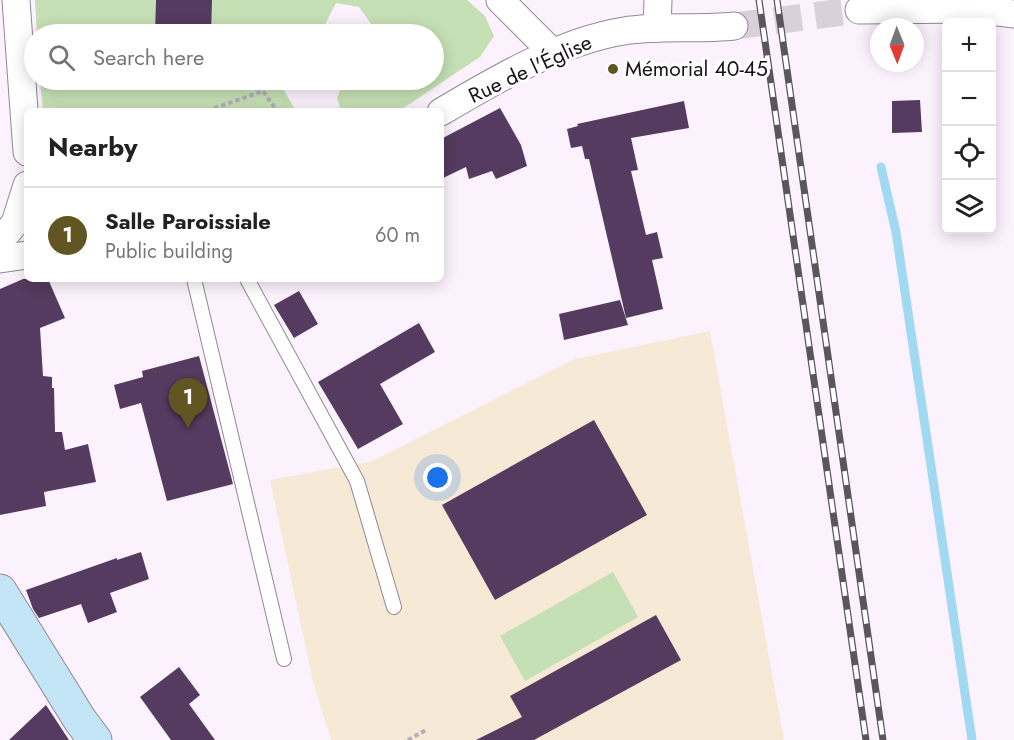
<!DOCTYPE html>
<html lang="en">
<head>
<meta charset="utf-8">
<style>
  body { margin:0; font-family:Jost,sans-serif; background:#f6f6f6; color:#222 }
  .controls { position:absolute; right:18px; top:18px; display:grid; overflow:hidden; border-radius:9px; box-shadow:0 3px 15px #0003 }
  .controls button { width:54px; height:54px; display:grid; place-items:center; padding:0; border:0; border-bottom:2px solid #e0e0e0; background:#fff; color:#222; font:30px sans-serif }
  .compass { position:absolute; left:870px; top:18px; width:54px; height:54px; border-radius:50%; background:#fff; box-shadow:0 3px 15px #0003; rotate:179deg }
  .you { position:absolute; left:438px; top:478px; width:21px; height:21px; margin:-15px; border:4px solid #fff; border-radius:50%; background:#1a73e8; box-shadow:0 0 0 9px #1a73e833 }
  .badge { display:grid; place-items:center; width:39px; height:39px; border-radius:50%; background:#615522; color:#fff; font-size:20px; font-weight:700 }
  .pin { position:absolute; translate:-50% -50px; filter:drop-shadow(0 2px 3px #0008) }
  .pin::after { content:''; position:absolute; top:32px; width:21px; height:18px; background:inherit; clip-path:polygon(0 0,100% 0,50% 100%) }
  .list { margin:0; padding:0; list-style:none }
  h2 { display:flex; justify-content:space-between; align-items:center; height:78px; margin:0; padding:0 24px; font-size:26px }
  h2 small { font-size:20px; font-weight:400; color:#767676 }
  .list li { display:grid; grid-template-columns:39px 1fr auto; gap:18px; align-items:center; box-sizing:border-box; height:96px; padding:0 24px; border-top:2px solid #e0e0e0 }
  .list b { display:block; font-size:22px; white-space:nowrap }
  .list p { margin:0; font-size:20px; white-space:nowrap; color:#767676 }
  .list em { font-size:20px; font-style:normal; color:#767676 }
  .icon { flex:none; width:33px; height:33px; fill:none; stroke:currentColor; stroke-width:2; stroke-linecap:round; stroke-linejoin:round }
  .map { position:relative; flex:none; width:1014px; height:740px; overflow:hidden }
  .search { position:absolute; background:#fff; box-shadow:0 3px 15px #0003; left:24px; top:24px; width:420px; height:66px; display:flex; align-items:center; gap:15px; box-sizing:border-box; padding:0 21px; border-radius:33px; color:#767676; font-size:22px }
  .panel { position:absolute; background:#fff; box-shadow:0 3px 15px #0003; left:24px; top:108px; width:420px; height:174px; border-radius:9px }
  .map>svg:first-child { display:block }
</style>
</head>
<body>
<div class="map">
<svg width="1014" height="740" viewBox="0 0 1014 740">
  <rect width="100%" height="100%" fill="#fcf2fd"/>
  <path fill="#f6ead6" d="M 710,331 L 784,740 L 331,740 L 313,682 L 270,480 L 372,461 L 575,359 Z"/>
  <g fill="#c6e0b5">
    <path d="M 35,0 L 467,0 L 485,16 L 494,36 L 480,57 L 399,111 L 341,111 L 337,98 L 345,80 L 434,80 L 434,34 L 373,34 L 374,28 L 359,7 L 336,3 L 321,32 L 316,34 L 37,34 Z"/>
    <path d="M 40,80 L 278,80 L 296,111 L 43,111 Z"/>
    <path d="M 613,572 L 638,617 L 525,681 L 500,636 Z"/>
  </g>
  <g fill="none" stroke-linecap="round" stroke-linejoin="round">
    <path stroke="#a1d9f2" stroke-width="9" d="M 881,167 L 896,232 L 972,740"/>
  </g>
  <g fill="#553b5f">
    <path d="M 156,0 L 212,0 L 211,34 L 155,34 Z"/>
    <path d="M 920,100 L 922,132 L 892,133 L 892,101 Z"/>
    <path d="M 684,101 L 689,128 L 631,138 L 638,170 L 631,171 L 646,235 L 657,232 L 663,258 L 652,260 L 663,309 L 626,318 L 589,159 L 585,159 L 582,146 L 571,148 L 567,129 L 578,126 L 577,124 Z"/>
    <path d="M 500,108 L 521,145 L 527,166 L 496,179 L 492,171 L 469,179 L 466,167 L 441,179 L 441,139 Z"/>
    <path d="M 23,279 L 48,279 L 65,318 L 40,328 L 43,376 L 52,377 L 52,388 L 54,388 L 55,432 L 62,432 L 65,450 L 88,444 L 96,482 L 44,492 L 46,506 L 0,515 L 0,289 Z"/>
    <path d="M 299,291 L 318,324 L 294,338 L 274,305 Z"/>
    <path d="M 620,300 L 628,325 L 564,340 L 559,314 Z"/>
    <path d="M 419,323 L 435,352 L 380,384 L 403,424 L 358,449 L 318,382 Z"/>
    <path d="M 199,356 L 233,484 L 167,501 L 141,403 L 120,409 L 114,385 L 143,377 L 142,371 Z"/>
    <path d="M 594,420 L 647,515 L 495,600 L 442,505 Z"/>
    <path d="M 141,552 L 149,579 L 110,593 L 117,612 L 88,623 L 81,604 L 39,618 L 33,609 L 26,590 L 117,558 L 117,560 Z"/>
    <path d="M 656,615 L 681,660 L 534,740 L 476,740 L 522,717 L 510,696 Z"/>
    <path d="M 179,667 L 200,695 L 189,704 L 215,740 L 171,740 L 140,697 Z"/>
    <path d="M 46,705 L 69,740 L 9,740 Z"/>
  </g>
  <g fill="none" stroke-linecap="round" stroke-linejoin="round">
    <path stroke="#dad0da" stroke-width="27" stroke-dasharray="27 14" stroke-linecap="butt" d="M 734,26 L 859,10"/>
    <g stroke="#928794" stroke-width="16">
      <g id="lane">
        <path d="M 194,279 L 284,659"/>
        <path d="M 247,279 L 357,481 L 394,607"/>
      </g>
    </g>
    <g stroke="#928794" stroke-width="29">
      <g id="street">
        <path d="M 16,0 L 27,152"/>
        <path d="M 500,0 L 553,53"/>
        <path d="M 859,10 L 976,9 L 1014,14"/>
        <path d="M 657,28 L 658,0"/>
        <path d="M 441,112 C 495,80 561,41 624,31 C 660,25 697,30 734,26"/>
        <path d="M 0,241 L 15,223 L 27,185"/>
        <path d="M 0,259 L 27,255"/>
      </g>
    </g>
    <g stroke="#928794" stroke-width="35">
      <path id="secondary" d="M 0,591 L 80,720 L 95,740"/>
    </g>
    <g stroke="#b6aeb7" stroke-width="4" stroke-dasharray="4.5 3" stroke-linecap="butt">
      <path d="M 207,111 L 263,91 L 277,111"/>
      <path d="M 408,740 L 426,730"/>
    </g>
    <use href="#lane" stroke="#fff" stroke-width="14"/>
    <use href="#street" stroke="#fff" stroke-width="27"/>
    <use href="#secondary" stroke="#c3e5f5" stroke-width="33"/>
    <g stroke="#5b565c" stroke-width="7">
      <g id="rail">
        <path d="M 759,0 L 866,740"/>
        <path d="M 777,0 L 883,740"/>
      </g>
    </g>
    <use href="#rail" stroke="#fff" stroke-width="4.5" stroke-dasharray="14" stroke-linecap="butt"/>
  </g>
  <circle fill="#615522" stroke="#fff" stroke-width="2" cx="613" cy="69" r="6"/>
  <g text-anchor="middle" stroke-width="6" stroke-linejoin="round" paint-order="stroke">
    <g font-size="21" fill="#161217" stroke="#fff">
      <text transform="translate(530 69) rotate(-25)" y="7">Rue de l'Église</text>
    </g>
    <g font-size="21" fill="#161217" stroke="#fff" text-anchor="start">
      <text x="625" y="76">Mémorial 40-45</text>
    </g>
  </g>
</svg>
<div class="controls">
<button>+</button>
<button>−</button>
<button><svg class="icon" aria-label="locate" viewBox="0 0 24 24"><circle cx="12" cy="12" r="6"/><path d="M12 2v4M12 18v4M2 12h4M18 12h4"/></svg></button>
<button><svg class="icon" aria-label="layers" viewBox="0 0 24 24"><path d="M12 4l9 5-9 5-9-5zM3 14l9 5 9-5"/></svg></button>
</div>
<svg class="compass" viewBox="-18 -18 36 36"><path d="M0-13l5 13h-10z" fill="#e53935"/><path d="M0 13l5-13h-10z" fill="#767676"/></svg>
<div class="you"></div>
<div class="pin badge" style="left:188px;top:428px">1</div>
<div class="search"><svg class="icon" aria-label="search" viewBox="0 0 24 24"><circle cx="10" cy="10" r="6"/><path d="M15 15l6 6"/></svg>Search here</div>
<section class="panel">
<h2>Nearby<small></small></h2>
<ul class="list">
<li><span class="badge">1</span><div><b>Salle Paroissiale</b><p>Public building</p></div><em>60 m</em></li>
</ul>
</section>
</div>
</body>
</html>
